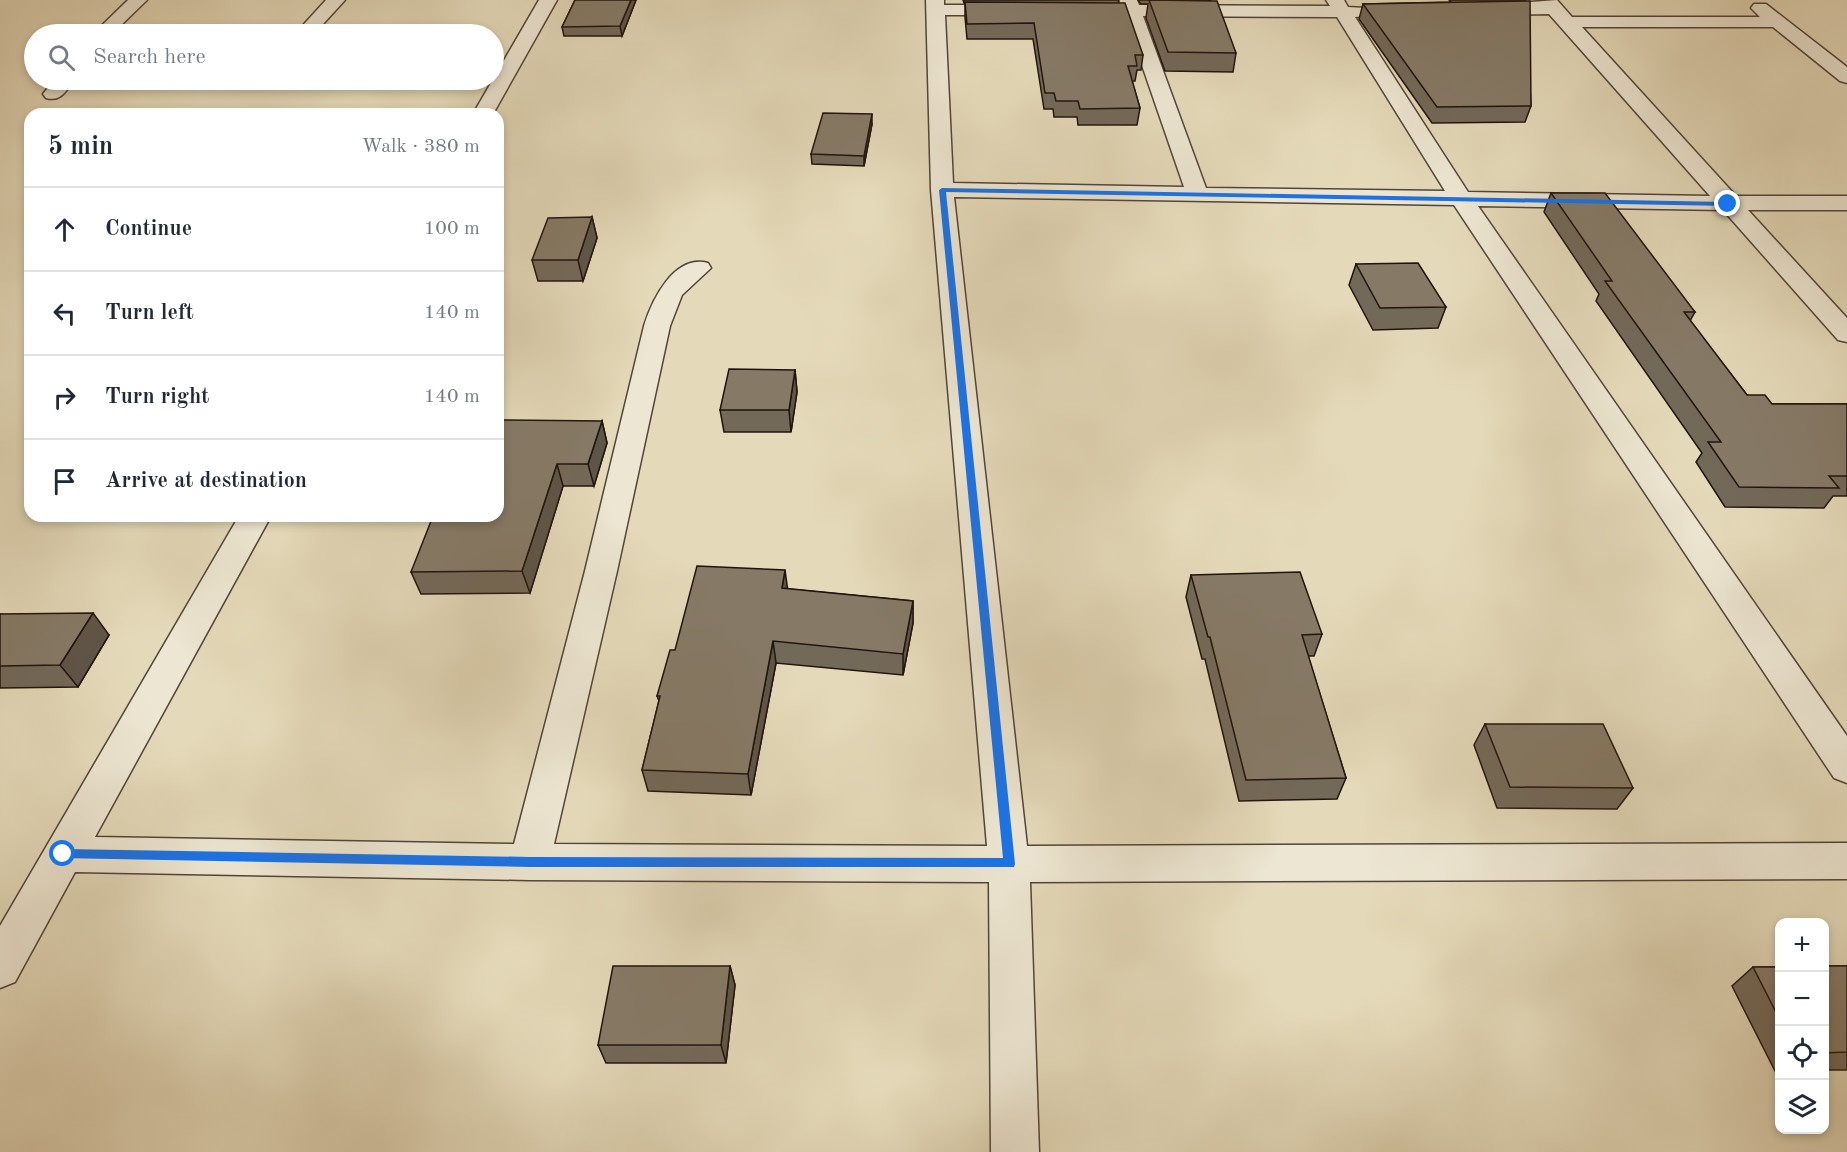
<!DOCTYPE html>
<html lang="en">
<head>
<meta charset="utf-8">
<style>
  body { margin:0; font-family:"Old Standard TT",serif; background:#f2f2f3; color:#1f2937 }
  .controls { position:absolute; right:18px; bottom:18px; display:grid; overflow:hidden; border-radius:12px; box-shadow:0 3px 9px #0003 }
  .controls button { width:54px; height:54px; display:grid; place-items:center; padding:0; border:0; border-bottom:2px solid #e0e1e3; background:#fff; color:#1f2937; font:30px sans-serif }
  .stop { position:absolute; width:18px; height:18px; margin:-14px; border:4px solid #1a73e8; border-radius:50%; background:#fff }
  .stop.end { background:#1a73e8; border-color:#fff; box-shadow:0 2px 6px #0008 }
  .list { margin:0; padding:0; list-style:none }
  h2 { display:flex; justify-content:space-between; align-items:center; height:78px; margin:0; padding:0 24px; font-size:26px }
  h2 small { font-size:20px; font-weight:400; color:#747a83 }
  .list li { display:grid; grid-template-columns:39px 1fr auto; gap:18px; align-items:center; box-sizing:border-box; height:84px; padding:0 24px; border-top:2px solid #e0e1e3 }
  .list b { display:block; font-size:22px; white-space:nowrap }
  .list em { font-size:20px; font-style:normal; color:#747a83 }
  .icon { flex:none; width:33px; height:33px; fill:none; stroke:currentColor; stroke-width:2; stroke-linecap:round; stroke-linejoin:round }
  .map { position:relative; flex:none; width:1847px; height:1152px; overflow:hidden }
  .search { position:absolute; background:#fff; box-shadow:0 3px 9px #0003; left:24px; top:24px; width:480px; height:66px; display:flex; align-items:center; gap:15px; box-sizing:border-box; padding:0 21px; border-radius:33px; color:#747a83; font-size:22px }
  .panel { position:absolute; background:#fff; box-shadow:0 3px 9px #0003; left:24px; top:108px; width:480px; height:414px; border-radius:18px }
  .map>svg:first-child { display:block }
</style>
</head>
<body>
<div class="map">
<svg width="1847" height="1152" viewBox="0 0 1847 1152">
  <rect width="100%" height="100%" fill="#e4d9b9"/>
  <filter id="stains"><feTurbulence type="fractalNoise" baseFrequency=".00333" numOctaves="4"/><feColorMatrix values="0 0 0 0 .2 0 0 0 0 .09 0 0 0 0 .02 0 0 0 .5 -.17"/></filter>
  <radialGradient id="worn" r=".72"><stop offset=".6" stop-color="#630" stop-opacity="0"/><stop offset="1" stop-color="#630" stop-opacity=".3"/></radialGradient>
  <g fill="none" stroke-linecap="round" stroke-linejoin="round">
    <g stroke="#514539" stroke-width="3">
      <g id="street">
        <path d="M 128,0 L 147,0 L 112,34 L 93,34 Z"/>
        <path d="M 326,0 L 345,0 L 314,34 L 295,34 Z"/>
        <path d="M 539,0 L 557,0 L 493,114 L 473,114 Z"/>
        <path d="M 926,0 L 944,0 L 944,5 L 1011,5 L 1017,6 L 1020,10 L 1017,14 L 1011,15 L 945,15 L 953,183 L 1184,187 L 1125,16 L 1084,15 L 1078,14 L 1075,10 L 1078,6 L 1121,5 L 1119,0 L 1137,0 L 1139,5 L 1330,6 L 1326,0 L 1344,0 L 1348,7 L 1365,8 L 1368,12 L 1365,16 L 1355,17 L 1468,192 L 1710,196 L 1549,14 L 1485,15 L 1479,14 L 1476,10 L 1479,6 L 1557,0 L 1572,17 L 1760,17 L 1751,8 L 1754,4 L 1766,4 L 1847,67 L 1847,83 L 1840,81 L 1773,27 L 1582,27 L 1736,196 L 1847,196 L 1847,210 L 1748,210 L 1847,318 L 1847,342 L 1838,340 L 1723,210 L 1478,206 L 1847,736 L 1847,783 L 1834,778 L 1454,205 L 954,197 L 1027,846 L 1847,843 L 1847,879 L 1030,882 L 1039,1152 L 991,1152 L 989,882 L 530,880 L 75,872 L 15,982 L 0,988 L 0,926 L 239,516 L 271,516 L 95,837 L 514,844 L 585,571 L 644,326 C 652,300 674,254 708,263 L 711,268 L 682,295 L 670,326 L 617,571 L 554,844 L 987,846 L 931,190 ZM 1143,16 L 1337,17 L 1445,191 L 1206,188 Z"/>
        <path d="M 54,80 L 74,80 C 66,91 61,102 46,98 L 43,94 Z"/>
      </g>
    </g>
    <use href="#street" fill="#ede6d2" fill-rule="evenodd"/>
  </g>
  <g fill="#736959" stroke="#20140e" stroke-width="1.5">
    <path d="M 575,0 L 636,0 L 622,36 L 564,36 L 562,27 Z"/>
    <path d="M 963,0 L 1119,0 L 1118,3 L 1143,55 L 1141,70 L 1137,70 L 1135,81 L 1132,81 L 1140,108 L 1137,125 L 1078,125 L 1077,117 L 1054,117 L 1053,109 L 1044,109 L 1033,39 L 967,39 L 965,17 L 965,3 L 964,3 Z"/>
    <path d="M 1138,0 L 1210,0 L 1236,53 L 1233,72 L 1165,71 L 1146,18 L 1148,4 L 1141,4 Z"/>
    <path d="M 1449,0 L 1525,0 L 1531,106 L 1525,122 L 1432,123 L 1359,19 L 1363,4 L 1451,2 Z"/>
    <path d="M 872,124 L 864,166 L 812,164 L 811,154 Z"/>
    <path d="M 1551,193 L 1695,312 L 1690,321 L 1747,395 L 1772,404 L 1847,404 L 1847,496 L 1833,496 L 1824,508 L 1725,507 L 1696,462 L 1702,453 L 1596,301 L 1599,294 L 1544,212 Z"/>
    <path d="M 592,217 L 597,238 L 583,281 L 538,281 L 532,260 Z"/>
    <path d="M 1356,264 L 1446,307 L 1438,328 L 1373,330 L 1349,285 Z"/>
    <path d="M 795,370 L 797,392 L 791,432 L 724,432 L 720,410 Z"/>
    <path d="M 602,421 L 607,443 L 594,486 L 563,486 L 530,593 L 421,594 L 411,572 Z"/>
    <path d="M 1191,575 L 1322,634 L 1314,656 L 1308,656 L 1346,778 L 1337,799 L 1239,801 L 1205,659 L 1202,659 L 1186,597 Z"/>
    <path d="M 788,589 L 913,601 L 913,623 L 903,675 L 776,663 L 751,795 L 648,791 L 642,770 L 659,701 L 657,696 L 675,650 Z"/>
    <path d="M 0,614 L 109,635 L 78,687 L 0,688 Z"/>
    <path d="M 1485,724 L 1633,788 L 1617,809 L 1497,808 L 1474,745 Z"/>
    <path d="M 730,966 L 735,985 L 726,1063 L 606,1063 L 598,1045 Z"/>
    <rect x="1824" y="966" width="23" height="104"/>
    <path d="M 1753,967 L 1779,967 L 1779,1071 L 1775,1071 L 1732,986 Z"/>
  </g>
  <g fill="#5e5548" stroke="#20140e" stroke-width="1.5">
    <path d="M 631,0 L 636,0 L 622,36 L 620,26 Z"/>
    <path d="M 872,114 L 872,124 L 864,166 L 864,156 Z"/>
    <path d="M 592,217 L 597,238 L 583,281 L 578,260 Z"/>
    <path d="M 795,370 L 797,392 L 791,432 L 789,410 Z"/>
    <path d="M 602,421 L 607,443 L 594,486 L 588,464 Z"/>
    <path d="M 557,464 L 563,486 L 530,593 L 522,571 Z"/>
    <path d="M 785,570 L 788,592 L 782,588 Z"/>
    <path d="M 913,601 L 913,623 L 903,675 L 903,654 Z"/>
    <path d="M 93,613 L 109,635 L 78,687 L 60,665 Z"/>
    <path d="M 773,641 L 776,663 L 751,795 L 748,774 Z"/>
    <path d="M 730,966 L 735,985 L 726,1063 L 721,1045 Z"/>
  </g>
  <g fill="#867a67" stroke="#20140e" stroke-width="1.5">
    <path d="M 575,0 L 631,0 L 620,26 L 562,27 Z"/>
    <path d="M 1149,0 L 1217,1 L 1236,53 L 1168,52 Z"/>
    <path d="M 1530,1 L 1531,106 L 1437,107 L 1363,4 Z"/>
    <path d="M 965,2 L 1125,3 L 1143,55 L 1135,55 L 1137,66 L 1128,66 L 1140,108 L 1080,109 L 1078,101 L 1056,101 L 1054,93 L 1045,93 L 1034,23 L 967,24 Z"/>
    <path d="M 823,113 L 872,114 L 864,156 L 811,154 Z"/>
    <path d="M 1551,193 L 1605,193 L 1695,312 L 1684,312 L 1747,395 L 1765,395 L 1772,404 L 1847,404 L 1847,476 L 1829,476 L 1839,488 L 1739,487 L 1708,442 L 1721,442 L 1605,281 L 1612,281 Z"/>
    <path d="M 592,217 L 578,260 L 532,260 L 548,218 Z"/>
    <path d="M 1418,263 L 1446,307 L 1380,308 L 1356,264 Z"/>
    <path d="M 729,369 L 795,370 L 789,410 L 720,410 Z"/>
    <path d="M 498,420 L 602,421 L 588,464 L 557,464 L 522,571 L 411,572 L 433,516 L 498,516 Z"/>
    <path d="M 697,566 L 785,570 L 782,588 L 913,601 L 903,654 L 773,641 L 748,774 L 642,770 L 660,696 L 657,696 L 670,650 L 675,650 Z"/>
    <path d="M 1300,572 L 1322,634 L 1302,635 L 1346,778 L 1246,780 L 1210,637 L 1208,637 L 1191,575 Z"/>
    <path d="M 93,613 L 60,665 L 0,666 L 0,614 Z"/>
    <path d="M 1485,724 L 1603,724 L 1633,788 L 1510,787 Z"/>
    <path d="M 613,966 L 730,966 L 721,1045 L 598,1045 Z"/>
    <path d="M 1824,966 L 1847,966 L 1847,1052 L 1824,1053 Z"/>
    <path d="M 1753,967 L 1779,967 L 1779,1018 Z"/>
  </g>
  <path fill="#1a73e8" d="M 942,188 L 1728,202 L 1732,204 L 1728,206 L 946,192 L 1015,864 L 1014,867 L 530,867 L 59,858 L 59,851 L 63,849 L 530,857 L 1003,858 L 939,190 Z"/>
  <rect width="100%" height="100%" filter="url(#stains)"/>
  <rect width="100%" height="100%" fill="url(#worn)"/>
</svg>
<div class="controls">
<button>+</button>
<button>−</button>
<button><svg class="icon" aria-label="locate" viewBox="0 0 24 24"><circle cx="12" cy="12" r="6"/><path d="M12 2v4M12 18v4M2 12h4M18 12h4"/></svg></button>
<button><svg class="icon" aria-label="layers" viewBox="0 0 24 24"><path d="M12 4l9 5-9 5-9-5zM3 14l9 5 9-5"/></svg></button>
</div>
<div class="stop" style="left:63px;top:854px"></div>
<div class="stop end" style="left:1728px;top:204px"></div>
<div class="search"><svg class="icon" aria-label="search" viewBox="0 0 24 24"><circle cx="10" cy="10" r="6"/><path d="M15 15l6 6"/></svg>Search here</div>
<section class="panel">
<h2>5 min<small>Walk · 380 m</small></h2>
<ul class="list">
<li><svg class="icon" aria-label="ahead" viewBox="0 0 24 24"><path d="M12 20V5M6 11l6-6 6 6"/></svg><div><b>Continue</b></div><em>100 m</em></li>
<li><svg class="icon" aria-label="left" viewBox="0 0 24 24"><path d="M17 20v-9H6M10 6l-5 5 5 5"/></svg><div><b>Turn left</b></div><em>140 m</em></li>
<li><svg class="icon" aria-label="right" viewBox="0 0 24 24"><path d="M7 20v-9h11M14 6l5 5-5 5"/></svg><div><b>Turn right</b></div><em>140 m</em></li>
<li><svg class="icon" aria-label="arrive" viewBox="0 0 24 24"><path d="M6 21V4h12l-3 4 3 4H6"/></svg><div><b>Arrive at destination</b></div></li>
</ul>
</section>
</div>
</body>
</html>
